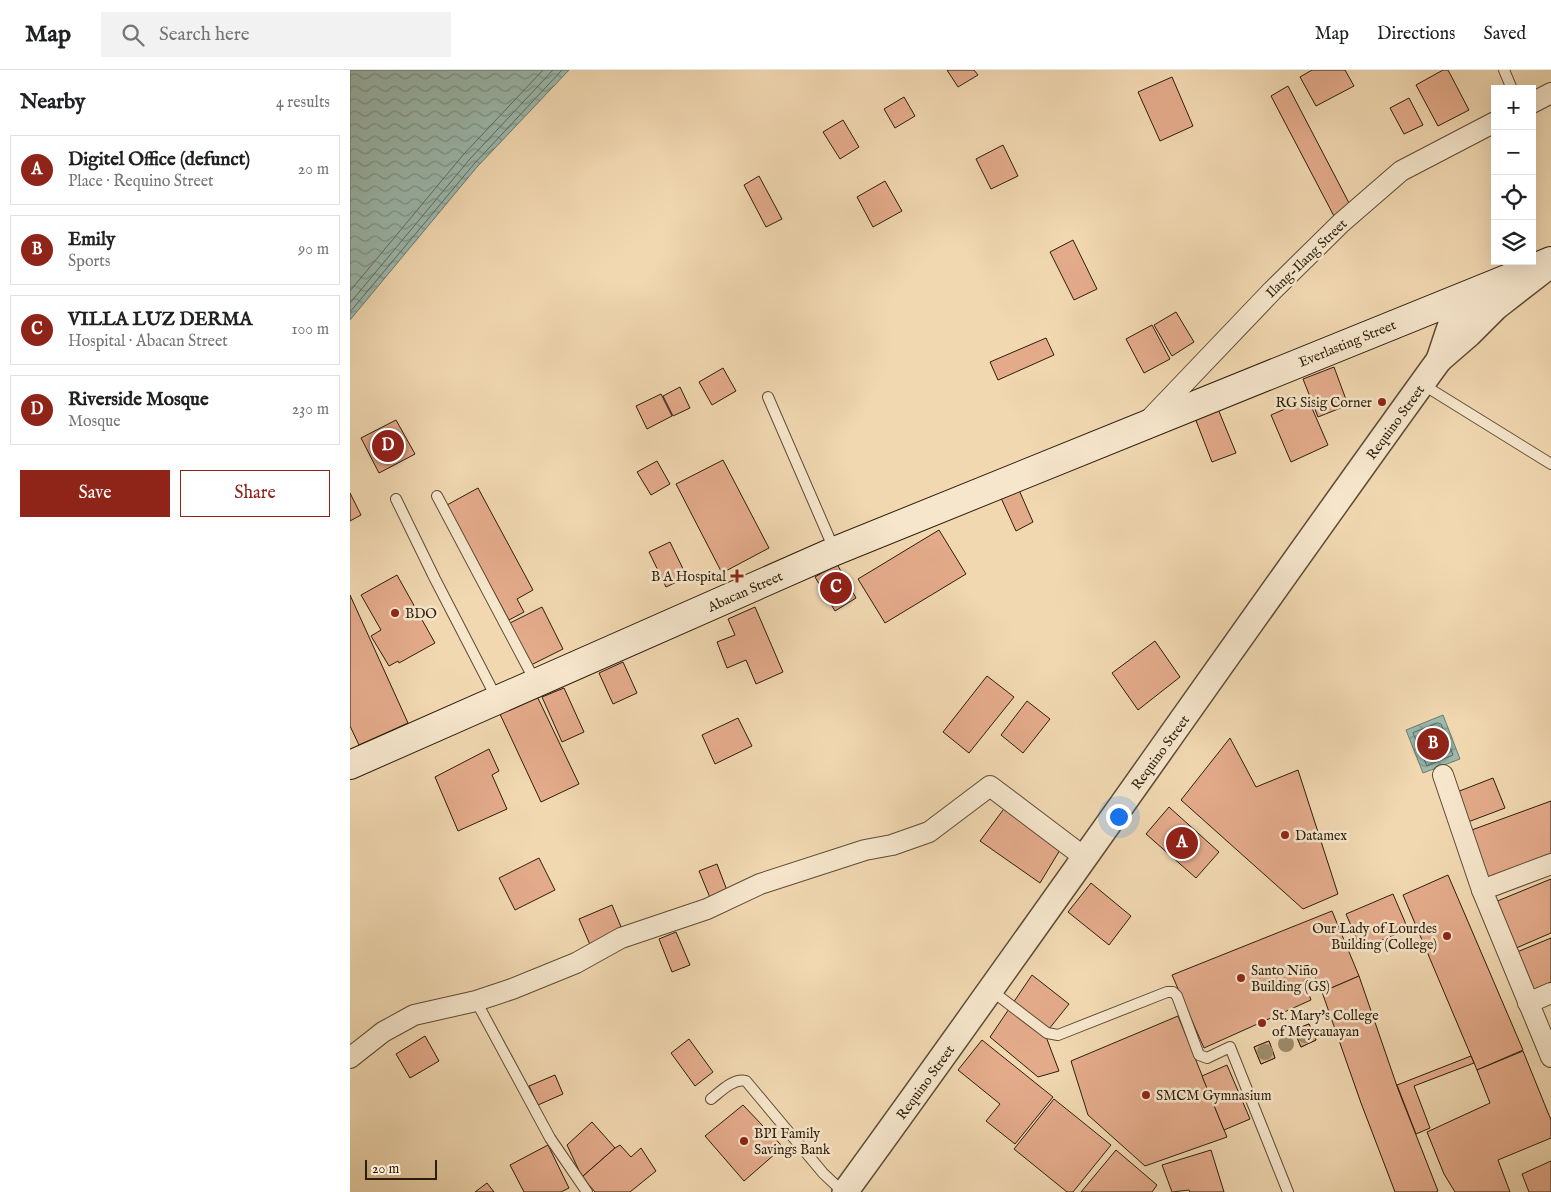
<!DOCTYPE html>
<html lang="en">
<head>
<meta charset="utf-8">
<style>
  body { margin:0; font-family:"IM FELL English",serif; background:#f2f2f2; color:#202124 }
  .controls { position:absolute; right:15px; top:15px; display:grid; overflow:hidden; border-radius:0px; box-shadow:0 5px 20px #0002 }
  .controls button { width:45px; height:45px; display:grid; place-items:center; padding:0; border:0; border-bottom:1px solid #e0e0e0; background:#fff; color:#202124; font:25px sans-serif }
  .scale { position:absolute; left:15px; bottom:12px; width:72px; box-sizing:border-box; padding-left:5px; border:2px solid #2d1e0c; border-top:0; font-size:14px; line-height:18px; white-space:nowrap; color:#2d1e0c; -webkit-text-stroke:4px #f6e6cc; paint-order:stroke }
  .you { position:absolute; left:768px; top:746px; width:18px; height:18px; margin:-12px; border:4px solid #fff; border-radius:50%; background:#1a73e8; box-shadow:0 0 0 8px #1a73e833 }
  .badge { display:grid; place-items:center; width:32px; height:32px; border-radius:50%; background:#8f2418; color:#fff; font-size:16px; font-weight:700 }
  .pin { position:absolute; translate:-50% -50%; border:2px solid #fff; box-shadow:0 1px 5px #0006 }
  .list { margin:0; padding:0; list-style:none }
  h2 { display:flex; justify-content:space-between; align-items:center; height:65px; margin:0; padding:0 20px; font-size:21px }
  h2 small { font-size:16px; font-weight:400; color:#757577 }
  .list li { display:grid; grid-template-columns:32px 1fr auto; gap:15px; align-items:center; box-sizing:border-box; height:70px; margin:0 10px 10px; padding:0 10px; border:1px solid #e0e0e0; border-radius:0px }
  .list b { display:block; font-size:19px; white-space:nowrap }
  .list p { margin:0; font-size:16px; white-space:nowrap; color:#757577 }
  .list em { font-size:16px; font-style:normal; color:#757577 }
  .actions { display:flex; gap:10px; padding:15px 20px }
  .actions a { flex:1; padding:11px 0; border:1px solid #8f2418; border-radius:0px; text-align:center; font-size:18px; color:#8f2418 }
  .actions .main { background:#8f2418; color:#fff }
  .icon { flex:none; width:28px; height:28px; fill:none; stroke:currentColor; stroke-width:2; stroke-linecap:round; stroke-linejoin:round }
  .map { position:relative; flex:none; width:1201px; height:1122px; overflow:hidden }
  header { display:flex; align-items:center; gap:30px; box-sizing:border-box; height:70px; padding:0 25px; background:#fff; border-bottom:1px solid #e0e0e0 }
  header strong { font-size:24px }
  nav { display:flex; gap:28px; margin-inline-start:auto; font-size:18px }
  .search { width:350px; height:45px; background:#f2f2f2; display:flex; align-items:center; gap:12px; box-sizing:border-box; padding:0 18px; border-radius:0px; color:#757577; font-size:19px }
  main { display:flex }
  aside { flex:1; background:#fff }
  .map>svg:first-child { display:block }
</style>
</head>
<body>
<header>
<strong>Map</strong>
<div class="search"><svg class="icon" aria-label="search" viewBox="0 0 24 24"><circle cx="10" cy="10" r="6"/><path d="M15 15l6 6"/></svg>Search here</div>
<nav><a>Map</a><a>Directions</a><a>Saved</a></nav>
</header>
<main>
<aside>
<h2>Nearby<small>4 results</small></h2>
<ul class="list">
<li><span class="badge">A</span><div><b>Digitel Office (defunct)</b><p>Place · Requino Street</p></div><em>20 m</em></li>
<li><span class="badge">B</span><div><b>Emily</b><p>Sports</p></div><em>90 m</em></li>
<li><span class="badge">C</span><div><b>VILLA LUZ DERMA</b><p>Hospital · Abacan Street</p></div><em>100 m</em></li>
<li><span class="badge">D</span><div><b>Riverside Mosque</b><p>Mosque</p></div><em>230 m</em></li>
</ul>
<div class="actions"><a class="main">Save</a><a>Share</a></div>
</aside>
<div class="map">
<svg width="1201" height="1122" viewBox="0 0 1201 1122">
  <defs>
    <pattern id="water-waves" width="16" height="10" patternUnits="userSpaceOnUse" patternTransform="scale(1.25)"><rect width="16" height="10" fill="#9bb9ae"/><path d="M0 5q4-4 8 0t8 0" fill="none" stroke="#7f968c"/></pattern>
  </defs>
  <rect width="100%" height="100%" fill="#f1d8b1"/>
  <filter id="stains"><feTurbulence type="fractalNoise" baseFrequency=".004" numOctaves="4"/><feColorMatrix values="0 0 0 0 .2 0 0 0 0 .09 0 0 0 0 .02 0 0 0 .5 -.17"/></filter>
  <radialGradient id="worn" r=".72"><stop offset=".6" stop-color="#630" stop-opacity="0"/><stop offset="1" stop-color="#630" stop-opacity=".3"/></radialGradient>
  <g fill="url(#water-waves)" stroke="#6f7b6d">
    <path d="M 0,0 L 219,0 L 127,97 L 0,250 Z"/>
    <path d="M 1093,645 L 1110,689 L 1073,703 L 1056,660 Z"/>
  </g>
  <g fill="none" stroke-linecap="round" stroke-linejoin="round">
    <g stroke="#646c5d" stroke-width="1">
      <path d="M 0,221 L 113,85 L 193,0"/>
      <path d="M 0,233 L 119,90 L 203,0"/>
      <path d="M 0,242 L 124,94 L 212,0"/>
      <path d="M 1088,653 L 1091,654 L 1103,685 L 1077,696 L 1063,663 Z"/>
      <path d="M 1084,661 L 1087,662 L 1095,682 L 1081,688 L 1072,667 Z"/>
    </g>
  </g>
  <g fill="#e4ab8b" stroke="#2d1e0c">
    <path d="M 597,0 L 624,0 L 628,5 L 608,17 Z"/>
    <path d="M 962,0 L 995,0 L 1004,16 L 966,36 L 950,7 Z"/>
    <path d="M 1093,0 L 1098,0 L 1119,40 L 1088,56 L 1066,15 Z"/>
    <path d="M 822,7 L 843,56 L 810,71 L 788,22 Z"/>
    <path d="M 938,16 L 999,133 L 985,148 L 921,26 Z"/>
    <path d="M 554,27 L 565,46 L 545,58 L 534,39 Z"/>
    <path d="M 1059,28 L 1073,55 L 1054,64 L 1040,38 Z"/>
    <path d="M 493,50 L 509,77 L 490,89 L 473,62 Z"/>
    <path d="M 653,75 L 668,106 L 641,119 L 626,89 Z"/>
    <path d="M 409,106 L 432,149 L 416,157 L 394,115 Z"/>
    <path d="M 535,111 L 552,141 L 523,157 L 507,127 Z"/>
    <path d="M 723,170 L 747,219 L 724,230 L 700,182 Z"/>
    <path d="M 826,242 L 844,272 L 822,286 L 804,255 Z"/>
    <path d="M 802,255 L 820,289 L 794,303 L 776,269 Z"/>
    <path d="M 696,268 L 704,285 L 648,310 L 640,292 Z"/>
    <path d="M 984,297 L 998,335 L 968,347 L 953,309 Z"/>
    <path d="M 373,298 L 386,321 L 362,335 L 349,312 Z"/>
    <path d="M 330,317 L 340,338 L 323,346 L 313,326 Z"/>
    <path d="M 311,324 L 322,346 L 297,359 L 286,336 Z"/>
    <path d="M 958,329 L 978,375 L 941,392 L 921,345 Z"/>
    <path d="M 868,339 L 886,383 L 862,392 L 845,348 Z"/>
    <path d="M 46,350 L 65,384 L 29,403 L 11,368 Z"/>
    <path d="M 373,390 L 419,478 L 372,503 L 326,414 Z"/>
    <path d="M 307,391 L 320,414 L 301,425 L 287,402 Z"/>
    <path d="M 128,418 L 183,520 L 167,529 L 174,542 L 159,550 L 97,435 Z"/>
    <path d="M 669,420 L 683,452 L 666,461 L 651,428 Z"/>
    <path d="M 0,423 L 11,445 L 0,451 Z"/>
    <path d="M 589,460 L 616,504 L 535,553 L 508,509 Z"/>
    <path d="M 320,472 L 337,507 L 316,517 L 299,482 Z"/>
    <path d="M 487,494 L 506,528 L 485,541 L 465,507 Z"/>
    <path d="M 47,505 L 85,573 L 49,593 L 48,591 L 39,596 L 21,566 L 31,560 L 11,525 Z"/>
    <path d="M 0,525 L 58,653 L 9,675 L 0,656 Z"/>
    <path d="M 192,537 L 213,579 L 181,595 L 160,553 Z"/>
    <path d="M 405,537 L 433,602 L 406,614 L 396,590 L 377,598 L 367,572 L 385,565 L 378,549 Z"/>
    <path d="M 805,571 L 830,607 L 788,640 L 762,603 Z"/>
    <path d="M 273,592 L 287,623 L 263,634 L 249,603 Z"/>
    <path d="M 637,606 L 664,627 L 619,683 L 593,662 Z"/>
    <path d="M 214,618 L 234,662 L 212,672 L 192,627 Z"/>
    <path d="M 186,624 L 229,714 L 191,732 L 149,642 Z"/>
    <path d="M 677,631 L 700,649 L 673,683 L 651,665 Z"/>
    <path d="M 388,648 L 402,676 L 365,694 L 352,665 Z"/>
    <path d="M 880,668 L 906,717 L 948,700 L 988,824 L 953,839 L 831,730 Z"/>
    <path d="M 139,679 L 149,701 L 142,705 L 157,739 L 108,761 L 85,707 Z"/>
    <path d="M 1143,708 L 1155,738 L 1118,752 L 1107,722 Z"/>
    <path d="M 1201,731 L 1201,788 L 1137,813 L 1119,761 Z"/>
    <path d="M 656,736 L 713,775 L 690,813 L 630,771 Z"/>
    <path d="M 819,737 L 869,782 L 846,808 L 796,764 Z"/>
    <path d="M 189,788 L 205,820 L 165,840 L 149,808 Z"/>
    <path d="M 367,794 L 378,823 L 361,830 L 349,801 Z"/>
    <path d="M 1098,805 L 1173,980 L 1127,1000 L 1053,825 Z"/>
    <path d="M 1201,809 L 1201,863 L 1164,879 L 1145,832 Z"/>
    <path d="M 741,813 L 781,846 L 759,875 L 718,842 Z"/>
    <path d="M 1043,824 L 1058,859 L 1011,879 L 996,844 Z"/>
    <path d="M 262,835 L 274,864 L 241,877 L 229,849 Z"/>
    <path d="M 982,841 L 1009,906 L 972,922 L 964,905 L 954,910 L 961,930 L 854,978 L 822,905 Z"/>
    <path d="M 326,862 L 340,895 L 322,902 L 309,869 Z"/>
    <path d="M 1201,868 L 1201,912 L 1182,920 L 1167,882 Z"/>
    <path d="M 682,905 L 719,934 L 695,964 L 709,1001 L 688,1007 L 640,967 Z"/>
    <path d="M 1009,906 L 1048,1019 L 1088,1121 L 1086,1122 L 1045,1122 L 1011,1033 L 972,922 Z"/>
    <path d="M 828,946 L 877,1067 L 795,1096 L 738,1045 L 721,991 Z"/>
    <path d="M 959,954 L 966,970 L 951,977 L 944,960 Z"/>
    <path d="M 959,954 L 966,970 L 951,977 L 944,960 Z"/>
    <path d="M 75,966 L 89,991 L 60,1008 L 46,984 Z"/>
    <path d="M 339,969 L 363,1002 L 345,1016 L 321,983 Z"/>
    <path d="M 632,970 L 703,1027 L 665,1074 L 636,1051 L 650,1034 L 608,1000 Z"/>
    <path d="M 919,971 L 925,988 L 911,994 L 904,977 Z"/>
    <path d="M 919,971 L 925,988 L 911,994 L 904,977 Z"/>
    <path d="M 1173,981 L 1201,1050 L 1201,1068 L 1148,1090 L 1160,1122 L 1105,1122 L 1094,1104 L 1077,1062 L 1140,1033 L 1127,1000 Z"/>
    <path d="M 1121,986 L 1124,993 L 1064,1016 L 1080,1058 L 1066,1064 L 1047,1015 Z"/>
    <path d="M 877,995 L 900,1049 L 874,1060 L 852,1006 Z"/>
    <path d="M 205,1005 L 213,1024 L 188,1035 L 179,1016 Z"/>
    <path d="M 704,1029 L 761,1075 L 723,1122 L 717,1122 L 664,1079 Z"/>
    <path d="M 393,1035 L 433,1077 L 394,1111 L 355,1066 Z"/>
    <path d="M 242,1052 L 265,1078 L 232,1107 L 217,1075 Z"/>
    <path d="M 198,1075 L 219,1118 L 211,1122 L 174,1122 L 160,1095 Z"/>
    <path d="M 270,1075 L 281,1087 L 291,1078 L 306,1101 L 280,1122 L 245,1122 L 232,1107 L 265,1078 Z"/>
    <path d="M 766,1080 L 807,1115 L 802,1122 L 731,1122 Z"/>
    <path d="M 861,1080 L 874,1122 L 840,1122 L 839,1120 L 822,1122 L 812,1095 Z"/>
    <path d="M 1201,1091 L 1201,1122 L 1179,1122 L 1172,1104 Z"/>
    <path d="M 137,1113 L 144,1122 L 125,1122 Z"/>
  </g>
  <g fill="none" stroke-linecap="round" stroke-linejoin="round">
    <g stroke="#5e4c35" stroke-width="12">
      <g id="service">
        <path d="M 1154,0 L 1162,19"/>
        <path d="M 1072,314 L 1201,394"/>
        <path d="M 418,327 L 484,479"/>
        <path d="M 87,426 L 185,611"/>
        <path d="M 46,429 L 85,509 L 147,629"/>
        <path d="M 642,921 L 697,963 L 708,965 L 817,922 L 823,922 L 827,926 L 849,985 L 857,988 L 880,977 L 938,1122"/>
        <path d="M 126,931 L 200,1068 L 237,1122"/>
        <path d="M 361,1029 C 370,1022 383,1008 396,1011 L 473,1103 L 493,1122"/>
      </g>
    </g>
    <g stroke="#5e4c35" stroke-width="22">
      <g id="minor">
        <path d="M 1182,33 L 1201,23"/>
        <path d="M 797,352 L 922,221 L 991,153 L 1051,101 L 1145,52"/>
        <path d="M 1093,705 L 1132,820 L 1201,987"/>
        <path d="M 1132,820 L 1201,794"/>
        <path d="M 1178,933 L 1201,923"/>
        <path d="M 0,988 L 33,962 L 64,945 L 126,931 L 162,919 L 226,893 L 271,868 L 357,839 L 410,814 L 515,780 L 542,775 L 579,762 L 640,716 L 734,787"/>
      </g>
    </g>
    <g stroke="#5e4c35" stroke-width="28">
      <g id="tertiary">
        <path d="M 1089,290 L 1100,257 L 1112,240 L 1133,219"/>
        <path d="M 495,1122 C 696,846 889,566 1089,290 L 1119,264 L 1146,237 L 1195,199"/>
      </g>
    </g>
    <g stroke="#2d1e0c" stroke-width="30">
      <path id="secondary" d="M 0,695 L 485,481 L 1201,191"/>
    </g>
    <use href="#service" stroke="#f6e6cc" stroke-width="10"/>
    <use href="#minor" stroke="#f6e6cc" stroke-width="20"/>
    <use href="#tertiary" stroke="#f6e6cc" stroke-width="25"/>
    <use href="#secondary" stroke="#f6e6cc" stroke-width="28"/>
  </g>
  <g fill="#9d8c6b">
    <circle cx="955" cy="965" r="8"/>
    <circle cx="936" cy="974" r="8"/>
    <circle cx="915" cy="982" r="8"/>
  </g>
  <g fill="#8f2418" stroke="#f6e6cc" stroke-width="2">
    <circle cx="1032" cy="332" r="5"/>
    <path d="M384.5 498.5h5v5h5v5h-5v5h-5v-5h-5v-5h5z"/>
    <circle cx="45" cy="543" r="5"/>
    <circle cx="935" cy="765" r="5"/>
    <circle cx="1097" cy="866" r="5"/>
    <circle cx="891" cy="908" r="5"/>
    <circle cx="912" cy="953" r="5"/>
    <circle cx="796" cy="1025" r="5"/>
    <circle cx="394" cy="1071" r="5"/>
  </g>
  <g text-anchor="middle" stroke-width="5" stroke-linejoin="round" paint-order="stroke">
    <g font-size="14" fill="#2d1e0c" stroke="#f6e6cc">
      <text transform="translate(956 188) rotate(-44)" y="5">Ilang-Ilang Street</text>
      <text transform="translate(997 273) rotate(-22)" y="5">Everlasting Street</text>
      <text transform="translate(1045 352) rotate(-54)" y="5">Requino Street</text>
      <text transform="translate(395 521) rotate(-24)" y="5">Abacan Street</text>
      <text transform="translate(810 682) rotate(-54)" y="5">Requino Street</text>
      <text transform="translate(575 1012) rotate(-54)" y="5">Requino Street</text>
    </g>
    <g font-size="14" fill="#2d1e0c" stroke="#f6e6cc" text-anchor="start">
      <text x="1022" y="337" text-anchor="end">RG Sisig Corner</text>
      <text x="376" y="511" text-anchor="end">B A Hospital</text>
      <text x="55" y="548">BDO</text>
      <text x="945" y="770">Datamex</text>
      <text x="1087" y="863" text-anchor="end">Our Lady of Lourdes<tspan x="1087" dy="16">Building (College)</tspan></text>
      <text x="901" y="905">Santo Niño<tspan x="901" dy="16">Building (GS)</tspan></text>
      <text x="922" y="950">St. Mary's College<tspan x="922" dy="16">of Meycauayan</tspan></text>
      <text x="806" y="1030">SMCM Gymnasium</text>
      <text x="404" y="1068">BPI Family<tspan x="404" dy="16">Savings Bank</tspan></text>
    </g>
  </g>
  <rect width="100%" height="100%" filter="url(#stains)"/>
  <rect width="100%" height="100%" fill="url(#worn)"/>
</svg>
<div class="controls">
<button>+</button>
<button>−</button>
<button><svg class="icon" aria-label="locate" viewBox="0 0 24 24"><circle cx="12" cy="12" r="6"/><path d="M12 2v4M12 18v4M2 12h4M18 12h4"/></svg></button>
<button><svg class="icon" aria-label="layers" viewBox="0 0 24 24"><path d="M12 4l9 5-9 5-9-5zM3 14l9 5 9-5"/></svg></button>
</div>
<div class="scale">20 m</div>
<div class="you"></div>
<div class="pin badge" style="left:832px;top:773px">A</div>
<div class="pin badge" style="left:1083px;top:674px">B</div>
<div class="pin badge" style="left:486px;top:518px">C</div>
<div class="pin badge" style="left:38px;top:376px">D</div>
</div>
</main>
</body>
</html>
